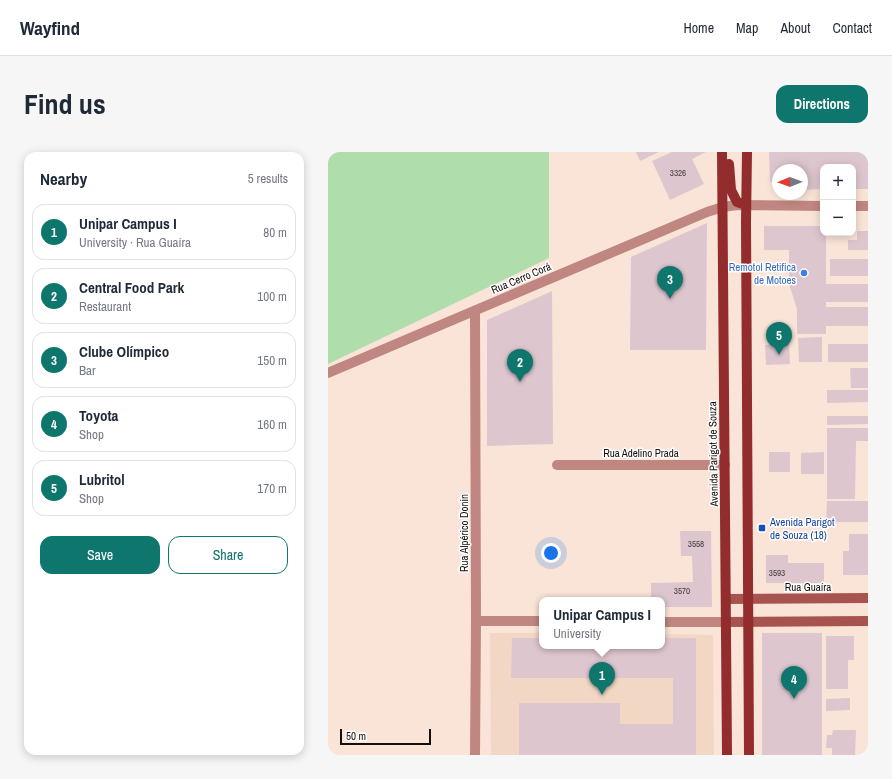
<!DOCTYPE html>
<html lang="en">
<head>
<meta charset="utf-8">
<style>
  body { margin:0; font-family:"Archivo Narrow",sans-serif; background:#f6f6f7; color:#1f2937 }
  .controls { position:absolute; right:12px; top:12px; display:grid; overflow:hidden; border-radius:8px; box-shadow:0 2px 10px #0003 }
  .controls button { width:36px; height:36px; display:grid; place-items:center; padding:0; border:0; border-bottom:1px solid #e0e1e3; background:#fff; color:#1f2937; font:20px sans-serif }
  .compass { position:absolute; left:444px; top:12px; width:36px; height:36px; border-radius:50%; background:#fff; box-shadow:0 2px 10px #0003; rotate:269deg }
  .scale { position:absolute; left:12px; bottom:10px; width:91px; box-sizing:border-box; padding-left:4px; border:2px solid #150e0a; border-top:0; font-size:11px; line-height:14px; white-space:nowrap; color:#150e0a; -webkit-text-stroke:3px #fff; paint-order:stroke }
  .you { position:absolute; left:223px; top:401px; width:14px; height:14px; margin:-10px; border:3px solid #fff; border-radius:50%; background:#1a73e8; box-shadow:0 0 0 6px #1a73e833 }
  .badge { display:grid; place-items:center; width:26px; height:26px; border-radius:50%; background:#0f766e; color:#fff; font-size:13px; font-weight:700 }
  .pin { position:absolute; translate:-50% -33px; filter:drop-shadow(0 1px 2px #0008) }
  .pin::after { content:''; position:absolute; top:21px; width:14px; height:12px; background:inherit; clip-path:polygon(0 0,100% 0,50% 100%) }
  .popup { position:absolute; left:211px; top:445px; width:126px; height:52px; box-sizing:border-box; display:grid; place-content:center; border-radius:8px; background:#fff; filter:drop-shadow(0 1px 3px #0005); font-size:13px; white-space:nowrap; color:#747a83 }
  .popup b { font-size:15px; color:#1f2937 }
  .popup::after { content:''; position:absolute; left:50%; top:100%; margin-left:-8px; border:8px solid transparent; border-top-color:#fff }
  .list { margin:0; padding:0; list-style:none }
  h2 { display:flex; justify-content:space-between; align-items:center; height:52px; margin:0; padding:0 16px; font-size:17px }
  h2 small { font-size:13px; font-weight:400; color:#747a83 }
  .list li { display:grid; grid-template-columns:26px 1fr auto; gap:12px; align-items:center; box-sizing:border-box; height:56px; margin:0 8px 8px; padding:0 8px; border:1px solid #e0e1e3; border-radius:12px }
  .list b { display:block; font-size:15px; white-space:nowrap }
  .list p { margin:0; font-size:13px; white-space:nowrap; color:#747a83 }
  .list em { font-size:13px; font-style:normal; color:#747a83 }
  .actions { display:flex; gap:8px; padding:12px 16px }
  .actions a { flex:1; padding:9px 0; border:1px solid #0f766e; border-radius:12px; text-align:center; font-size:14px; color:#0f766e }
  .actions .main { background:#0f766e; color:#fff }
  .map { position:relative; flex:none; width:540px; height:603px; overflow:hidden; border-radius:12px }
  header { display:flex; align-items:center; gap:24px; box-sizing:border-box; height:56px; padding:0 20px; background:#fff; border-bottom:1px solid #e0e1e3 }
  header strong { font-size:19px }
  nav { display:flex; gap:22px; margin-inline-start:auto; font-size:14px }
  .intro { display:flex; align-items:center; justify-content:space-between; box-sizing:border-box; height:96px; padding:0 24px }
  h1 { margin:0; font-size:28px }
  .button { padding:10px 18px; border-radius:12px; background:#0f766e; color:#fff; font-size:14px; font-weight:700 }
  main { display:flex; gap:24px; padding:0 24px }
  aside { flex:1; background:#fff; border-radius:12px; box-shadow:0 2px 10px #0003 }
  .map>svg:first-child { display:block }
</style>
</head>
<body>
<header>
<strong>Wayfind</strong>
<nav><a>Home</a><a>Map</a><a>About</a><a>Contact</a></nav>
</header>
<div class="intro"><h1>Find us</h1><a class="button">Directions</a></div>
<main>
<aside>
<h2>Nearby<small>5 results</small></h2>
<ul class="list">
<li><span class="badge">1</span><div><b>Unipar Campus I</b><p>University · Rua Guaíra</p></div><em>80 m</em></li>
<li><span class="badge">2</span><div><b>Central Food Park</b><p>Restaurant</p></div><em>100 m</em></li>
<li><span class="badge">3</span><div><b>Clube Olímpico</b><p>Bar</p></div><em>150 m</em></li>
<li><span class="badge">4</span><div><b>Toyota</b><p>Shop</p></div><em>160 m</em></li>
<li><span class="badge">5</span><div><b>Lubritol</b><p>Shop</p></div><em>170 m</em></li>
</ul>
<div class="actions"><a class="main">Save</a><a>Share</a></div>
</aside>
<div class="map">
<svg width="540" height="603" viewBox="0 0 540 603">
  <rect width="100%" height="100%" fill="#f9e4d7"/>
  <path fill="#f2d7c5" d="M 162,481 L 214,481 L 214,494 L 334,494 L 334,482 L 385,483 L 386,603 L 163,603 Z"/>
  <path fill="#afdeac" d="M 0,0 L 221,0 L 221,106 L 0,212 Z"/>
  <g fill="#dec6cf">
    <path d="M 308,0 L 331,0 L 312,9 Z"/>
    <path d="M 344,0 L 378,0 L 364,7 L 376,32 L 342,48 L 324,9 Z"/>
    <path d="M 441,0 L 540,0 L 540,37 L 525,37 L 525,15 L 495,15 L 495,37 L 474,38 L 474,18 L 450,18 L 450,30 L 442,30 Z"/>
    <path d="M 379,71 L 378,198 L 302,198 L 303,105 Z"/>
    <path d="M 436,74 L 495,74 L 495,81 L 498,81 L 498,132 L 540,132 L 540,150 L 498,150 L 498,155 L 540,155 L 540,174 L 498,174 L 498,182 L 469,182 L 469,157 L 461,132 L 461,98 L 436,98 Z"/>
    <path d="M 529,79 L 540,79 L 540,98 L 520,98 L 520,88 L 529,88 Z"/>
    <rect x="502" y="107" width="38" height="17"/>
    <path d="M 224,139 L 225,292 L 159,294 L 159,168 Z"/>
    <path d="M 494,185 L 494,210 L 471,210 L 470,186 Z"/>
    <path d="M 461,192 L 462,212 L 438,213 L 437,193 Z"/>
    <rect x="500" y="192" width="40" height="18"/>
    <path d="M 522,216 L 540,216 L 540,236 L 523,236 Z"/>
    <path d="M 499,238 L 540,238 L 540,250 L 499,251 Z"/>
    <path d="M 499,264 L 540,264 L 540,272 L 499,273 Z"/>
    <path d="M 499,276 L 540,276 L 540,289 L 528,289 L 527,347 L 499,347 Z"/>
    <rect x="441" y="300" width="21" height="20"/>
    <path d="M 496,300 L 496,322 L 473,322 L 473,301 Z"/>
    <path d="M 499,349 L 540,349 L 540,370 L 498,370 Z"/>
    <path d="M 352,379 L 383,379 L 384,455 L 334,455 L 334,448 L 323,448 L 323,431 L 365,430 L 364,404 L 353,404 Z"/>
    <path d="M 521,382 L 540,382 L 540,423 L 515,423 L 515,399 L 521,399 Z"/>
    <path d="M 438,403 L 460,403 L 460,411 L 496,411 L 496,431 L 438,431 Z"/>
    <rect x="434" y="481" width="60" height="122"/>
    <path d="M 498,484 L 526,484 L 526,508 L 520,508 L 520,537 L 498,537 Z"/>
    <path d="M 184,486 L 214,486 L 214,494 L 334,494 L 334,486 L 368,486 L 368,603 L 191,603 L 191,551 L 292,551 L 292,572 L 345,572 L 345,526 L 183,526 Z"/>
    <path d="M 522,546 L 522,558 L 498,559 L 498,547 Z"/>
    <path d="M 505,578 L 528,578 L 527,603 L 504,603 L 504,596 L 498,596 L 499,583 L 504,583 Z"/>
  </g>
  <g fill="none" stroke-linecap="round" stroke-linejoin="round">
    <g stroke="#c08681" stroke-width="10">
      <path d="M 525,54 L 540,54"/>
      <path d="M 147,159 L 148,469 L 147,603"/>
      <path d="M 0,221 L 379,60 L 395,55 L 409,53 L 495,54"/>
      <path d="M 229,313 L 397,313"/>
      <path d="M 148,469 L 214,469"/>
      <path d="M 334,470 L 398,470"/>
    </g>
    <g stroke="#a75450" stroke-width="10">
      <path d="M 399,447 L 540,446"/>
      <path d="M 398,470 L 540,469"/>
    </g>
    <g stroke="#922c2d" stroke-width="10">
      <path d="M 394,0 L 399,603"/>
      <path d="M 419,0 L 418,71 L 421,603"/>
      <path d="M 401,12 L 403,38 L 409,50 L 418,53"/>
    </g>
  </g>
  <circle fill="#3f7fe0" stroke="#fff" stroke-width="1.5" cx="476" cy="121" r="4"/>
  <rect fill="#1a4fb4" stroke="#fff" stroke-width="1.5" x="430" y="372" width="8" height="8" rx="2"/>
  <g text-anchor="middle" stroke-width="3" stroke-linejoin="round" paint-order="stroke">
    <g font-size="9" fill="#473c3b">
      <text x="350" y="24">3326</text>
      <text x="368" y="395">3558</text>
      <text x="449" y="424">3593</text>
      <text x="354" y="442">3570</text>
    </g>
    <g font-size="11" fill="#366cbe" stroke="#fff" text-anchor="end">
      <text x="468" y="119">Remotol Retifica<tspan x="468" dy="13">de Motoes</tspan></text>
    </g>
    <g font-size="11" fill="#150e0a" stroke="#fff">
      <text transform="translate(193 126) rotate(-23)" y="4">Rua Cerro Corá</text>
      <text x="313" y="305">Rua Adelino Prada</text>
      <text transform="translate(385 302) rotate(-91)" y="4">Avenida Parigot de Souza</text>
      <text transform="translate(136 381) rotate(-90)" y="4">Rua Alpérico Donin</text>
      <text x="480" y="439">Rua Guaíra</text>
    </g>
    <g font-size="11" fill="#164399" stroke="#fff" text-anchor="start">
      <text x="442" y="374">Avenida Parigot<tspan x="442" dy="13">de Souza (18)</tspan></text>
    </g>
  </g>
</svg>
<div class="controls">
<button>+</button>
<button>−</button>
</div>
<svg class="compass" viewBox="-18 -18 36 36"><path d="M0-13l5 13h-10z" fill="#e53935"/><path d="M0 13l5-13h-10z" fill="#747a83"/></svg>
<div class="scale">50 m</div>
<div class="you"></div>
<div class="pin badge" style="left:274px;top:543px">1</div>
<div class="popup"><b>Unipar Campus I</b>University</div>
<div class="pin badge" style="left:192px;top:230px">2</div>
<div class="pin badge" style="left:342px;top:147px">3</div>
<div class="pin badge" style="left:466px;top:547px">4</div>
<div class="pin badge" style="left:451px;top:203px">5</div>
</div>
</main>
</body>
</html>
